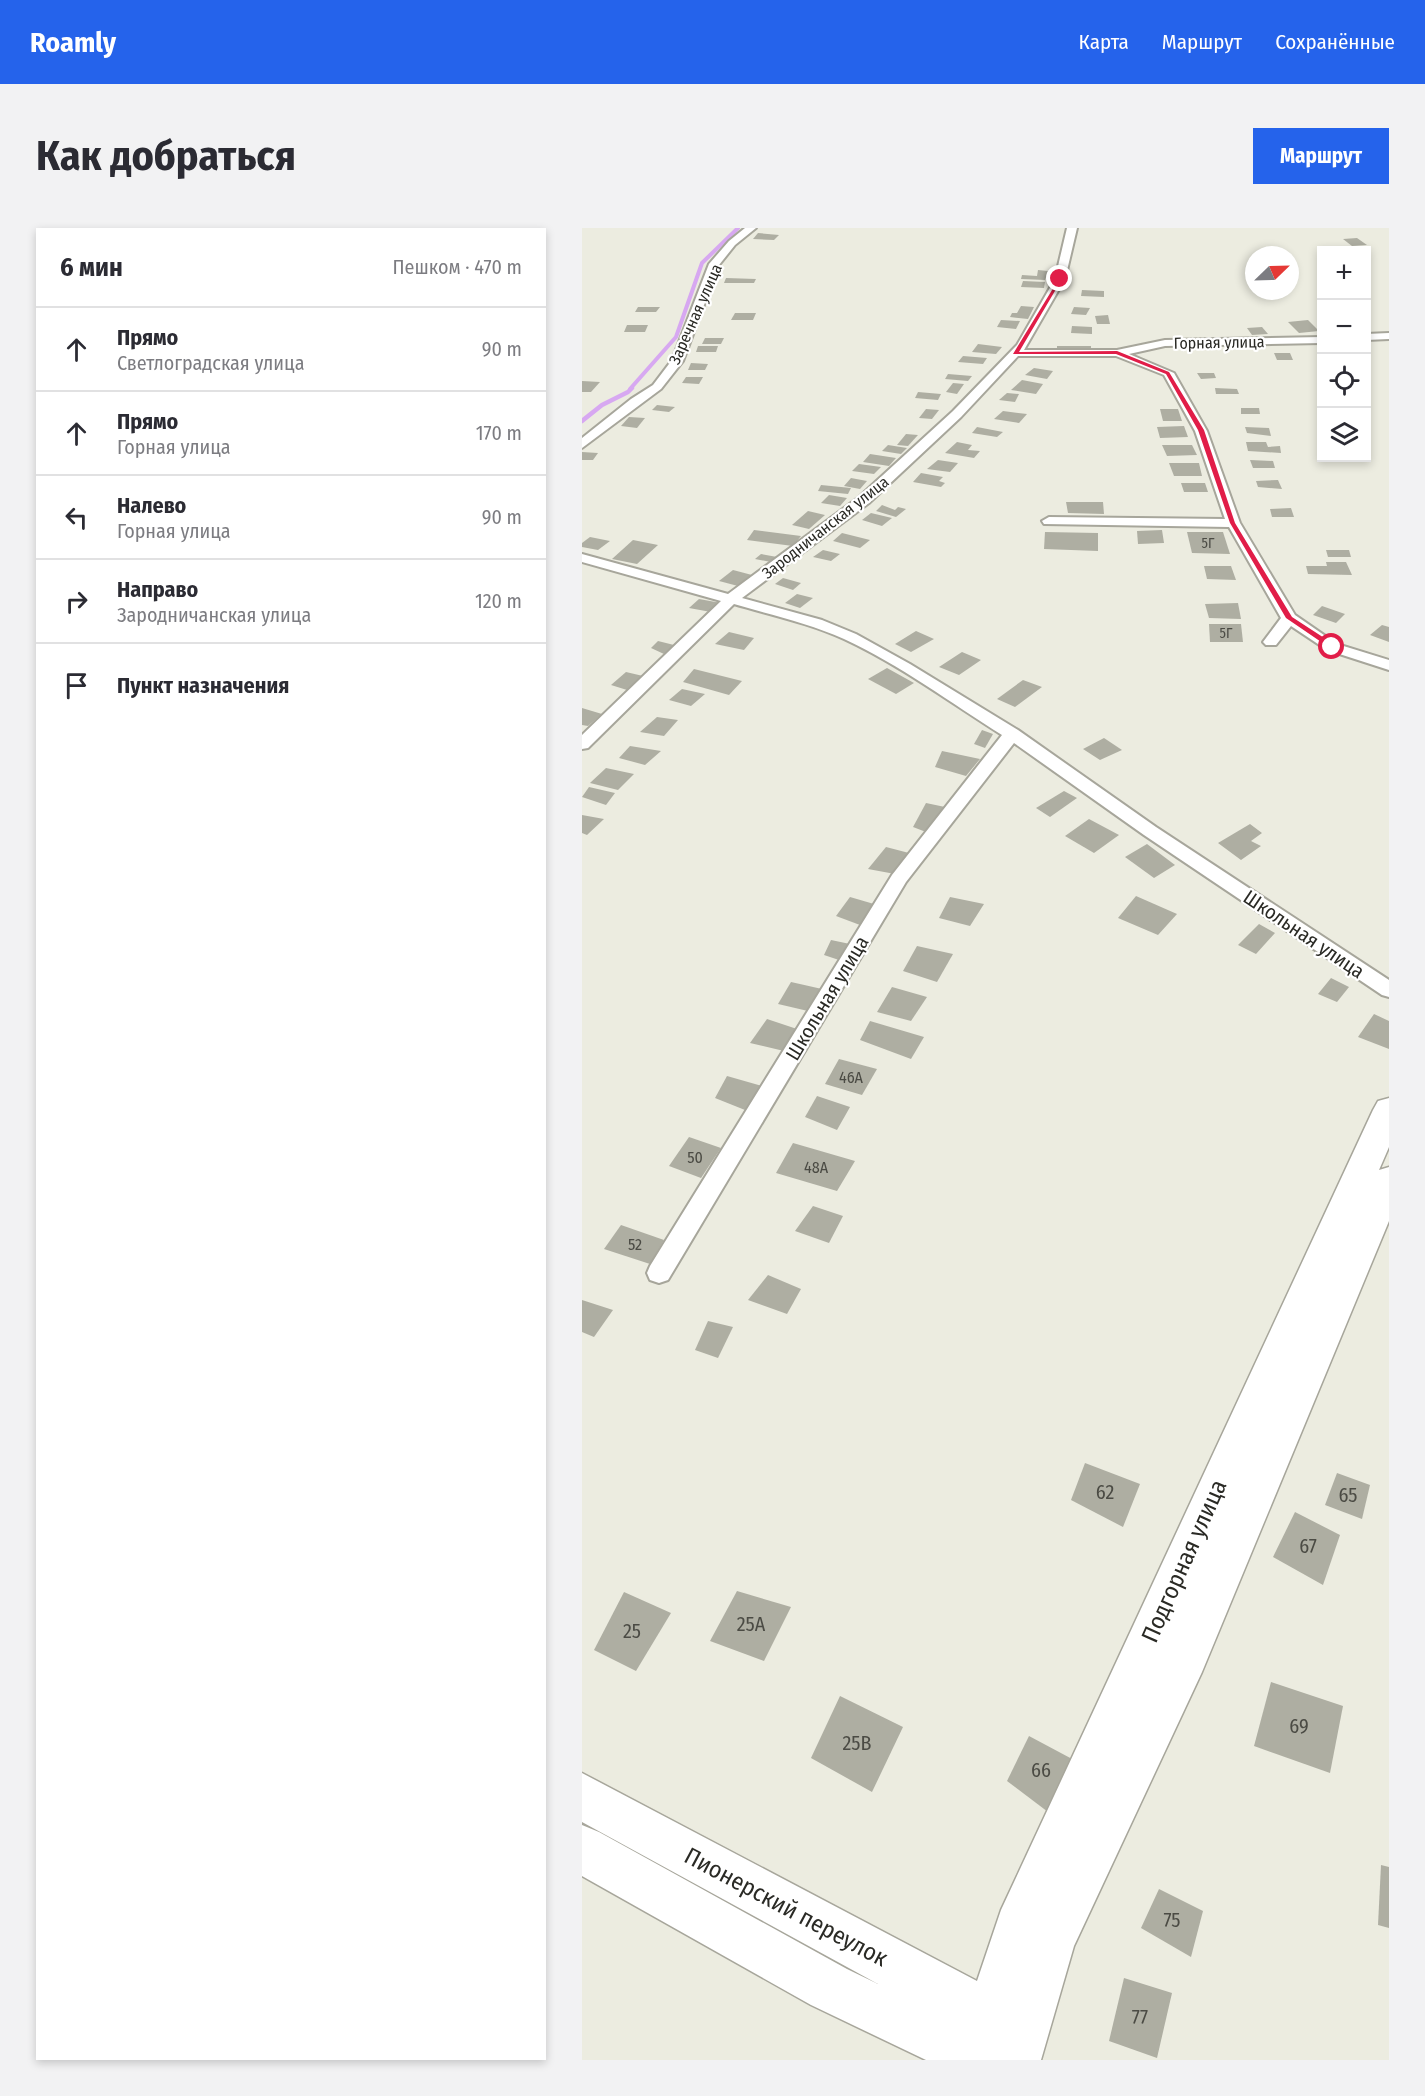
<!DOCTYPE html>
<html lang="ru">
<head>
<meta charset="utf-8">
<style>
  body { margin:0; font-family:"Fira Sans Condensed",sans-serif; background:#f2f2f3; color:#2b2b33 }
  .controls { position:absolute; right:18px; top:18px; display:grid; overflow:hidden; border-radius:0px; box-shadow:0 3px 9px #0003 }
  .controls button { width:54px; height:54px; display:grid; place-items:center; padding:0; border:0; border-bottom:2px solid #e1e1e2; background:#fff; color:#2b2b33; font:30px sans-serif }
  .compass { position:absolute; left:663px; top:18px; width:54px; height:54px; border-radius:50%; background:#fff; box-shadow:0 3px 9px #0003; rotate:67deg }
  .stop { position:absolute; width:18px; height:18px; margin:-14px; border:4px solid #e11d48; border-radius:50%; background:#fff }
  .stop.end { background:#e11d48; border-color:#fff; box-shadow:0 2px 6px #0008 }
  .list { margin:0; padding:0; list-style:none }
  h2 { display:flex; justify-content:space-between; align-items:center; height:78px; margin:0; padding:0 24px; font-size:26px }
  h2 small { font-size:20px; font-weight:400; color:#7c7c81 }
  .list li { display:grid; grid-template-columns:39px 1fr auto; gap:18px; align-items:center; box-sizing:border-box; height:84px; padding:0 24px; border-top:2px solid #e1e1e2 }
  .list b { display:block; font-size:22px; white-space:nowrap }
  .list p { margin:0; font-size:20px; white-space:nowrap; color:#7c7c81 }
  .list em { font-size:20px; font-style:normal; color:#7c7c81 }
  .icon { flex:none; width:33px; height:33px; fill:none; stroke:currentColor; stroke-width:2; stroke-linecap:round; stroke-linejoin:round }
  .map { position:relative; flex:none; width:807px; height:1832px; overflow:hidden; border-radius:0px }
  header { display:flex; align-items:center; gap:36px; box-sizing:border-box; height:84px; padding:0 30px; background:#2563eb; color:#fff }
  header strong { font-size:28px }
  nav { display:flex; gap:33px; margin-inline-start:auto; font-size:21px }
  .intro { display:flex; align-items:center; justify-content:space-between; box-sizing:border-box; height:144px; padding:0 36px }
  h1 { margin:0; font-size:42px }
  .button { padding:15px 27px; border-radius:0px; background:#2563eb; color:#fff; font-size:21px; font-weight:700 }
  main { display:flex; gap:36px; padding:0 36px }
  aside { flex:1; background:#fff; border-radius:0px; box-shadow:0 3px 9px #0003 }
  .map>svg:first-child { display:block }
</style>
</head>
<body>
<header>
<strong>Roamly</strong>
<nav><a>Карта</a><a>Маршрут</a><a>Сохранённые</a></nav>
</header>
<div class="intro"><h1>Как добраться</h1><a class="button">Маршрут</a></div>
<main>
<aside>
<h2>6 мин<small>Пешком · 470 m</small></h2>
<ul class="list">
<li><svg class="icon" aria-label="ahead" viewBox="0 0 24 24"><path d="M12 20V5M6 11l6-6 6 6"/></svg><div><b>Прямо</b><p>Светлоградская улица</p></div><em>90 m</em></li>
<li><svg class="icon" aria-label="ahead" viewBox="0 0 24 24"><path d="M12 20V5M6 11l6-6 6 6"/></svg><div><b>Прямо</b><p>Горная улица</p></div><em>170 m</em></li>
<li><svg class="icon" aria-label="left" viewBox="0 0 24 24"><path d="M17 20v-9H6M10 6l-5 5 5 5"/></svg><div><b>Налево</b><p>Горная улица</p></div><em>90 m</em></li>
<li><svg class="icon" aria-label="right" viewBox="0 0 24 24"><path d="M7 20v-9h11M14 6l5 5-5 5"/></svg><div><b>Направо</b><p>Зародничанская улица</p></div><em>120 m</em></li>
<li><svg class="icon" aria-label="arrive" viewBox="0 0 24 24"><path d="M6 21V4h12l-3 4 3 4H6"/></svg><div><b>Пункт назначения</b></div></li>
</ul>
</aside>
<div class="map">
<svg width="807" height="1832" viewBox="0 0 807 1832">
  <rect width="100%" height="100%" fill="#ecece0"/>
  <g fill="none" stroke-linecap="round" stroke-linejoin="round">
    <path stroke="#d7a8f1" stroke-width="4" d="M 48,161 L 94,109 L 120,35 L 156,0"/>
    <path stroke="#d7a8f1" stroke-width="4.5" d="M 0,193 L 20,177 L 46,164 L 50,160"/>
  </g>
  <g fill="#aeaea2">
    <path d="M 176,5 L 197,7 L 192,12 L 171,11 Z"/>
    <path d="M 775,10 L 785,17 L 770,18 L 761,11 Z"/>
    <path d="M 456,42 L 466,43 L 463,52 L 439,51 L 440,47 L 455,48 Z"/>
    <path d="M 144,50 L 174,51 L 172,55 L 142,55 Z"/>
    <path d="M 441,53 L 463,54 L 462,60 L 439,59 Z"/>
    <path d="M 500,62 L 522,63 L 522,69 L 499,68 Z"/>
    <path d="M 439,78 L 452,79 L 446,91 L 428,89 L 430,85 L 435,85 Z"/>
    <path d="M 56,79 L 78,79 L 74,84 L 53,84 Z"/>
    <path d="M 492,79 L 508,80 L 504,87 L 489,86 Z"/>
    <path d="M 153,85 L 174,85 L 171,92 L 149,92 Z"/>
    <path d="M 526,87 L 528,96 L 515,96 L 513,88 Z"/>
    <path d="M 419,92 L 438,93 L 434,101 L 415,99 Z"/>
    <path d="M 726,92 L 737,103 L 717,105 L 706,94 Z"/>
    <path d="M 45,97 L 66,97 L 63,104 L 42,104 Z"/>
    <path d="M 490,98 L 510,99 L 510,106 L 489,105 Z"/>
    <path d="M 680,99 L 686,106 L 670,107 L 665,100 Z"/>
    <path d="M 123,110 L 142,110 L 139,116 L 120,116 Z"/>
    <path d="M 396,116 L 420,119 L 414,126 L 390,124 Z"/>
    <path d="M 116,118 L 136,118 L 134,124 L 114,124 Z"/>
    <path d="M 475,118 L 509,118 L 509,124 L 475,123 Z"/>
    <path d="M 692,125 L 708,125 L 711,132 L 695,132 Z"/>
    <path d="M 381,128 L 405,130 L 401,136 L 376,134 Z"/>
    <path d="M 109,135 L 126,136 L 123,142 L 106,142 Z"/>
    <path d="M 452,140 L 471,143 L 465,151 L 443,147 Z"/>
    <path d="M 615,145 L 632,145 L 634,150 L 619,151 Z"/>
    <path d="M 366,146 L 390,148 L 386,153 L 363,151 Z"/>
    <path d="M 104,149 L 121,149 L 117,156 L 100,155 Z"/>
    <path d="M 440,152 L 461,156 L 454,166 L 429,162 Z"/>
    <path d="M 0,153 L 18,154 L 9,164 L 0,164 Z"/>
    <path d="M 371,155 L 382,156 L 375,166 L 364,164 Z"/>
    <path d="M 633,160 L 655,161 L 657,166 L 634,166 Z"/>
    <path d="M 336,164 L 359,166 L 356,172 L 333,170 Z"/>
    <path d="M 425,165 L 437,166 L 433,174 L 417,172 Z"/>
    <path d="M 75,177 L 93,179 L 87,184 L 70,182 Z"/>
    <path d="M 659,180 L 677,180 L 678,186 L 659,186 Z"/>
    <path d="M 344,181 L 357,182 L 350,191 L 337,190 Z"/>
    <path d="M 578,181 L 596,181 L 600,193 L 581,193 Z"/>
    <path d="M 421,183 L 445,186 L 437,195 L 412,191 Z"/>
    <path d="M 47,189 L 63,190 L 55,200 L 39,198 Z"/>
    <path d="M 602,198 L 606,209 L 578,210 L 575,199 Z"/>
    <path d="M 395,199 L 421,204 L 415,209 L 390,205 Z"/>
    <path d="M 663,199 L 687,200 L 689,208 L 665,205 Z"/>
    <path d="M 324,206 L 336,207 L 326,218 L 315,217 Z"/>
    <path d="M 375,214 L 390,217 L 386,222 L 398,223 L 392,230 L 363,225 Z"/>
    <path d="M 664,214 L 684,214 L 686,219 L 698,218 L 699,225 L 666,223 Z"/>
    <path d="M 306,217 L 325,220 L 319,226 L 300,223 Z"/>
    <path d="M 580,217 L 610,217 L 615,227 L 585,228 Z"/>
    <path d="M 0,224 L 16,225 L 11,232 L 0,232 Z"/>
    <path d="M 288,226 L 314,230 L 307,238 L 281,234 Z"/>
    <path d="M 356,232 L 376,235 L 368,244 L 345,241 Z"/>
    <path d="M 668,232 L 691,233 L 693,240 L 671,240 Z"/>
    <path d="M 587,235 L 617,235 L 620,248 L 592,248 Z"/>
    <path d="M 277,236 L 299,239 L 292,246 L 270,243 Z"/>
    <path d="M 339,245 L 361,249 L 357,253 L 363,255 L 359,259 L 331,254 Z"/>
    <path d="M 269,250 L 285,253 L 278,261 L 262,258 Z"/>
    <path d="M 696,252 L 700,261 L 676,259 L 674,253 Z"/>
    <path d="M 599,255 L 623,255 L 626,264 L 602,264 Z"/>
    <path d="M 239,257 L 269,260 L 266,266 L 236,263 Z"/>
    <path d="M 247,267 L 265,270 L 258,278 L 239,275 Z"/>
    <path d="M 484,274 L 521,274 L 522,286 L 486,285 Z"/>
    <path d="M 300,277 L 313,282 L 316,279 L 324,281 L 314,289 L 294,283 Z"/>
    <path d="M 709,280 L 712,289 L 690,289 L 688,281 Z"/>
    <path d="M 226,283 L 243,287 L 227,301 L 210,297 Z"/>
    <path d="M 289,285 L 310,290 L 300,298 L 280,292 Z"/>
    <path d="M 172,302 L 219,308 L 211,318 L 165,312 Z"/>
    <path d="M 580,302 L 582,315 L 556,316 L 555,303 Z"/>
    <path d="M 463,304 L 516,305 L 516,323 L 462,321 Z"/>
    <path d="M 605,304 L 641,304 L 648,326 L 610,325 Z"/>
    <path d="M 260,305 L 288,312 L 278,320 L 251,313 Z"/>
    <path d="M 8,309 L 28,313 L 16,322 L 0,319 L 0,315 Z"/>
    <path d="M 51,312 L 76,317 L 55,336 L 30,331 Z"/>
    <path d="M 241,322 L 258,326 L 249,333 L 231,329 Z"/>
    <path d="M 744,322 L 767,322 L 769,329 L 746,329 Z"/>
    <path d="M 179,326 L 195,329 L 189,334 L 173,331 Z"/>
    <path d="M 744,334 L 764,334 L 770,347 L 726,346 L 724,338 L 745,338 Z"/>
    <path d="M 622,338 L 649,338 L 654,352 L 625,351 Z"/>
    <path d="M 151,342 L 170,347 L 156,358 L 137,353 Z"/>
    <path d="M 201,350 L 219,355 L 211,362 L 193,356 Z"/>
    <path d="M 215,366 L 231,370 L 218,380 L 203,375 Z"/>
    <path d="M 117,371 L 139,375 L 129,384 L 107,380 Z"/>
    <path d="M 656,375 L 659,391 L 627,390 L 623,376 Z"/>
    <path d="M 740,378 L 763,386 L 754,395 L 731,387 Z"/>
    <path d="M 627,396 L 659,396 L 661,414 L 628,414 Z"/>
    <path d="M 800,397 L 807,399 L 807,414 L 788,407 Z"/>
    <path d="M 334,403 L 352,411 L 329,424 L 313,416 Z"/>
    <path d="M 147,404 L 172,410 L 162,422 L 133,416 Z"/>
    <path d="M 76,413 L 92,417 L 82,426 L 69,420 Z"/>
    <path d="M 380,424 L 399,432 L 377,447 L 357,439 Z"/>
    <path d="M 305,440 L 332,455 L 314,466 L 286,451 Z"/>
    <path d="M 112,441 L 160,453 L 147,467 L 101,454 Z"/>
    <path d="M 44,444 L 61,448 L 45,462 L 29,457 Z"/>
    <path d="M 441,452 L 460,459 L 433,479 L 415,471 Z"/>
    <path d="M 100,461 L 123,466 L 109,478 L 87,472 Z"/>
    <path d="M 0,480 L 20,486 L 6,498 L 0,497 Z"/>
    <path d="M 75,489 L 96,492 L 82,508 L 58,504 Z"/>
    <path d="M 400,502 L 411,506 L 403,520 L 392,516 Z"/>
    <path d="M 522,510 L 540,522 L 518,532 L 501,521 Z"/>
    <path d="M 48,518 L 79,523 L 63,537 L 37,530 Z"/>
    <path d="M 360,523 L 398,531 L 384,548 L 353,539 Z"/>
    <path d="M 24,540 L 52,546 L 36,562 L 8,555 Z"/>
    <path d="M 7,559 L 33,565 L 24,577 L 0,569 Z"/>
    <path d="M 482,563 L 495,570 L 468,589 L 454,580 Z"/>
    <path d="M 344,575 L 363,579 L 344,604 L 331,599 Z"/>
    <path d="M 0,587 L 22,591 L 5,607 L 0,605 Z"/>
    <path d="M 507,591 L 537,607 L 512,625 L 483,608 Z"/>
    <path d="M 668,596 L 680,605 L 669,613 L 679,618 L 659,632 L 636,615 Z"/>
    <path d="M 565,616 L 593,637 L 572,650 L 543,629 Z"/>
    <path d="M 304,619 L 327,625 L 313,646 L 286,641 Z"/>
    <path d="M 554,668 L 595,686 L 576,707 L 536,690 Z"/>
    <path d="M 268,669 L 292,676 L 278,697 L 254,688 Z"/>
    <path d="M 368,669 L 402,676 L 388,698 L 357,690 Z"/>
    <path d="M 677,696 L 693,705 L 674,726 L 656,717 Z"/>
    <path d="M 249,712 L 268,716 L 257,732 L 242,727 Z"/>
    <path d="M 335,718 L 371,726 L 355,754 L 321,743 Z"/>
    <path d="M 749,750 L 767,759 L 755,774 L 736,766 Z"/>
    <path d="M 209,754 L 240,761 L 226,783 L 196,776 Z"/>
    <path d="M 310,759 L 345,769 L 329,793 L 295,784 Z"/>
    <path d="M 792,786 L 807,793 L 807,821 L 776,809 Z"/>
    <path d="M 185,791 L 215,801 L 202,823 L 168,815 Z"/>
    <path d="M 288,793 L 342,809 L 329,831 L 278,812 Z"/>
    <path d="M 257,831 L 295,841 L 280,867 L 243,856 Z"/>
    <path d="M 145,848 L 180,858 L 163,882 L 133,870 Z"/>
    <path d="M 235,868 L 268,879 L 255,902 L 223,889 Z"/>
    <path d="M 107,909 L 139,920 L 119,950 L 87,938 Z"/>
    <path d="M 211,915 L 273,933 L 255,963 L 194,945 Z"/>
    <path d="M 231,978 L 261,988 L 247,1015 L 213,1003 Z"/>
    <path d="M 39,997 L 82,1012 L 68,1036 L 22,1021 Z"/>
    <path d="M 186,1047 L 219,1061 L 205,1086 L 166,1072 Z"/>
    <path d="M 0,1072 L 31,1082 L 12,1109 L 0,1104 Z"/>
    <path d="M 126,1093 L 151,1099 L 136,1130 L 113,1122 Z"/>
    <path d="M 503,1235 L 558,1256 L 541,1299 L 489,1272 Z"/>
    <path d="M 755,1245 L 788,1257 L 780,1291 L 743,1277 Z"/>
    <path d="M 713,1284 L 758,1307 L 741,1357 L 691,1329 Z"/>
    <path d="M 155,1363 L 209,1379 L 182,1433 L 128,1413 Z"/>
    <path d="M 42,1364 L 89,1385 L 54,1443 L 12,1422 Z"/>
    <path d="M 689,1454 L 761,1478 L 748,1545 L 672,1518 Z"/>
    <path d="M 258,1468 L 321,1499 L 290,1564 L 229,1530 Z"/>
    <path d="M 447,1508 L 492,1532 L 470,1587 L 425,1553 Z"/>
    <path d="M 799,1637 L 807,1639 L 807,1700 L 796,1697 Z"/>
    <path d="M 577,1661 L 621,1683 L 609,1729 L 559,1700 Z"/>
    <path d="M 542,1750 L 590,1765 L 575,1830 L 527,1813 Z"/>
  </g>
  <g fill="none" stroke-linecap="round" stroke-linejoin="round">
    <g stroke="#a7a69b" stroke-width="4">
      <g id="street">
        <path d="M 163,0 L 174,0 L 153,17 L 137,37 L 101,133 L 79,161 L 0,220 L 0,210 L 49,171 L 71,157 L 90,132 L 127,36 L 147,13 Z"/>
        <path d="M 485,0 L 495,0 L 483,51 L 442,122 L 535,122 L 583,112 L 740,109 L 740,115 L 583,118 L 547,126 L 592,145 L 625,203 L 658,295 L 713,387 L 755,416 L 807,432 L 807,442 L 745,422 L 709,398 L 694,417 L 684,417 L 681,414 L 699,390 L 647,299 L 462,296 L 460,293 L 467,289 L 643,291 L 613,203 L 582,147 L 534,128 L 436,128 L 379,189 L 287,275 L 160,370 L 240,392 L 274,406 L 328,436 L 436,502 L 574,599 L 807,752 L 807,769 L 800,767 L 562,607 L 432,515 L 324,654 L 86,1052 L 77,1055 L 68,1052 L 65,1045 L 68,1038 L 310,647 L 420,507 C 369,475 318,437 262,411 C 227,395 189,387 152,376 L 6,520 L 0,521 L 0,507 L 139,373 L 0,334 L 0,326 L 146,366 L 277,269 L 371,183 L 435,117 L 473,51 Z"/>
        <path d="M 807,105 L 807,111 L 784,112 L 784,106 Z"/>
      </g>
    </g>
    <g stroke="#a7a69b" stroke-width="3">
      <path id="secondary" d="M 807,870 L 807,919 L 797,942 L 807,939 L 807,993 L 620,1444 L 492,1718 L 459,1832 L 344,1832 L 229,1777 L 0,1648 L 0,1597 L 17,1604 L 265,1741 L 296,1756 L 0,1594 L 0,1545 L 395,1753 L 419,1682 L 791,882 L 796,873 Z"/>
    </g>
    <use href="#street" fill="#fff" fill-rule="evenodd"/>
    <use href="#secondary" fill="#fff" fill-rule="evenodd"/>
  </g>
  <path fill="#e11d48" d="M 478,49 L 480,51 L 437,124 L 535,123 L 587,144 L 622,202 L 653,295 L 710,389 L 753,417 L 753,420 L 748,420 L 704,390 L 648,295 L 616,202 L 584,146 L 534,126 L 431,126 Z"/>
  <g text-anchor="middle" stroke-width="4.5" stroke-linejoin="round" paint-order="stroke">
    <g font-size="14" fill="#4b4b44">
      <text x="626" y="320">5Г</text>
      <text x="644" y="410">5Г</text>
    </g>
    <g font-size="16" fill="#2a2a25" stroke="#fff">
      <text transform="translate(113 86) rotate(-66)" y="6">Заречная улица</text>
      <text transform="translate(637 114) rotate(-1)" y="6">Горная улица</text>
      <text transform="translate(243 299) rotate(-38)" y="6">Зародничанская улица</text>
    </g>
    <g font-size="16" fill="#4b4b44">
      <text x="269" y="855">46А</text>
      <text x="113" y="935">50</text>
      <text x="234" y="945">48А</text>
      <text x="53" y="1022">52</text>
    </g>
    <g font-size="20" fill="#2a2a25" stroke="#fff">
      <text transform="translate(722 706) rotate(34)" y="7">Школьная улица</text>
      <text transform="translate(245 770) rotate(-59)" y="7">Школьная улица</text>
    </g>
    <g font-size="20" fill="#4b4b44">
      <text x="523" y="1271">62</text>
      <text x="766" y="1274">65</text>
      <text x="726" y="1325">67</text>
      <text x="169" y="1403">25А</text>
      <text x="50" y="1410">25</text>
      <text x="717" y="1505">69</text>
      <text x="275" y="1522">25В</text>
      <text x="459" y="1549">66</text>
      <text x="590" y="1699">75</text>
      <text x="558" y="1796">77</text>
    </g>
    <g font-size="24" fill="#2a2a25" stroke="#fff">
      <text transform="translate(602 1333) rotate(-66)" y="8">Подгорная улица</text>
      <text transform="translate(204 1679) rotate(28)" y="8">Пионерский переулок</text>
    </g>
  </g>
</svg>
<div class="controls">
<button>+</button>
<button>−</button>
<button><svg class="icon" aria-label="locate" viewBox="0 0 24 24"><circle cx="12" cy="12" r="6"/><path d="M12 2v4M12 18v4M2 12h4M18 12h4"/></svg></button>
<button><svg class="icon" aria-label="layers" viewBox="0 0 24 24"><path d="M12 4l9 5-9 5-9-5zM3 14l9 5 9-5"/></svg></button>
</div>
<svg class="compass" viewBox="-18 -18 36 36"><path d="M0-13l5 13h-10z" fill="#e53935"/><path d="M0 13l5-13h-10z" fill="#7c7c81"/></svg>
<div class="stop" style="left:750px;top:419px"></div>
<div class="stop end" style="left:478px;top:51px"></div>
</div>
</main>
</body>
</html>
